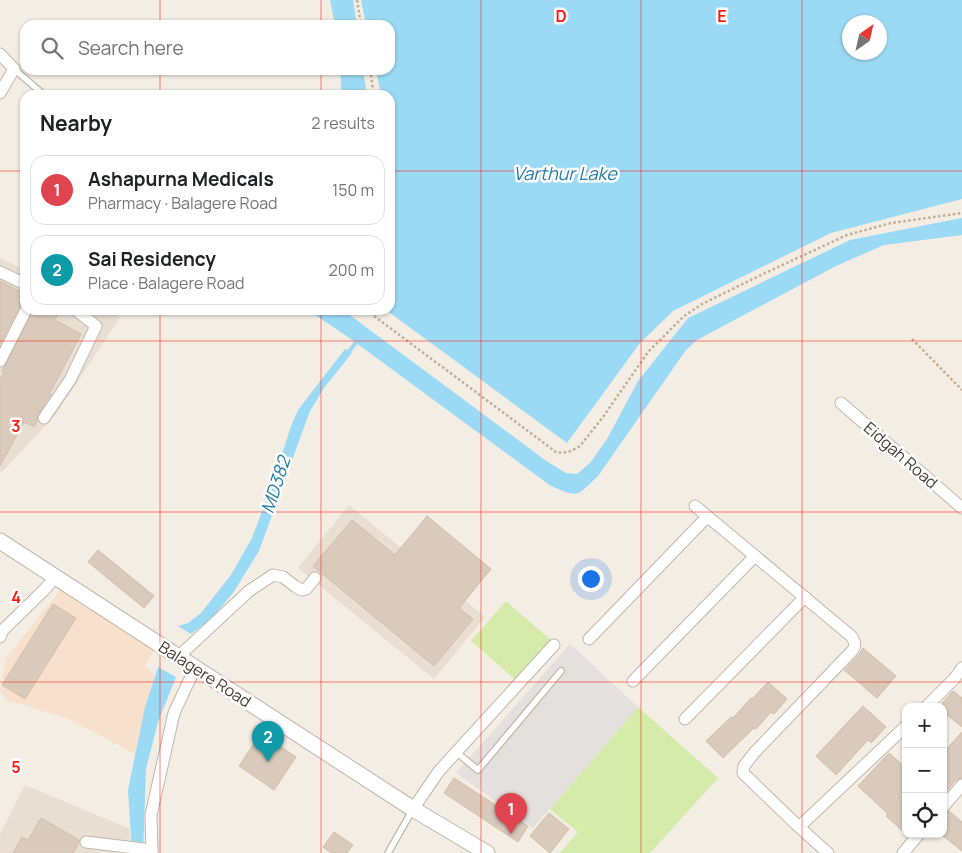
<!DOCTYPE html>
<html lang="en">
<head>
<meta charset="utf-8">
<style>
  body { margin:0; font-family:Manrope,sans-serif; background:#f6f6f6; color:#202124 }
  .controls { position:absolute; right:15px; bottom:15px; display:grid; overflow:hidden; border-radius:10px; box-shadow:0 1px 4px #0004 }
  .controls button { width:45px; height:45px; display:grid; place-items:center; padding:0; border:0; border-bottom:1px solid #e0e0e0; background:#fff; color:#202124; font:25px sans-serif }
  .compass { position:absolute; left:842px; top:15px; width:45px; height:45px; border-radius:50%; background:#fff; box-shadow:0 1px 4px #0004; rotate:34deg }
  .you { position:absolute; left:590px; top:578px; width:18px; height:18px; margin:-12px; border:4px solid #fff; border-radius:50%; background:#1a73e8; box-shadow:0 0 0 8px #1a73e833 }
  .badge { display:grid; place-items:center; width:32px; height:32px; border-radius:50%; background:#ea580c; color:#fff; font-size:16px; font-weight:700 }
  .pin { position:absolute; translate:-50% -41px; filter:drop-shadow(0 1px 2px #0008) }
  .pin::after { content:''; position:absolute; top:26px; width:18px; height:15px; background:inherit; clip-path:polygon(0 0,100% 0,50% 100%) }
  .list { margin:0; padding:0; list-style:none }
  h2 { display:flex; justify-content:space-between; align-items:center; height:65px; margin:0; padding:0 20px; font-size:21px }
  h2 small { font-size:16px; font-weight:400; color:#757577 }
  .list li { display:grid; grid-template-columns:32px 1fr auto; gap:15px; align-items:center; box-sizing:border-box; height:70px; margin:0 10px 10px; padding:0 10px; border:1px solid #e0e0e0; border-radius:15px }
  .list b { display:block; font-size:19px; white-space:nowrap }
  .list p { margin:0; font-size:16px; white-space:nowrap; color:#757577 }
  .list em { font-size:16px; font-style:normal; color:#757577 }
  .icon { flex:none; width:28px; height:28px; fill:none; stroke:currentColor; stroke-width:2; stroke-linecap:round; stroke-linejoin:round }
  .map { position:relative; flex:none; width:962px; height:853px; overflow:hidden }
  .search { position:absolute; background:#fff; box-shadow:0 1px 4px #0004; left:20px; top:20px; width:375px; height:55px; display:flex; align-items:center; gap:12px; box-sizing:border-box; padding:0 18px; border-radius:15px; color:#757577; font-size:19px }
  .panel { position:absolute; background:#fff; box-shadow:0 1px 4px #0004; left:20px; top:90px; width:375px; height:225px; border-radius:15px }
  .map>svg:first-child { display:block }
</style>
</head>
<body>
<div class="map">
<svg width="962" height="853" viewBox="0 0 962 853">
  <rect width="100%" height="100%" fill="#f3ede4"/>
  <g fill="#e8ded2">
    <path d="M 0,258 L 25,270 L 25,310 L 106,310 L 120,317 L 57,413 L 0,474 Z"/>
    <path d="M 349,505 L 485,617 L 434,679 L 298,568 Z"/>
    <path d="M 25,785 L 130,829 L 129,853 L 0,853 L 0,834 Z"/>
  </g>
  <path fill="#f7e1cd" d="M 64,586 L 154,651 L 145,666 L 155,675 L 145,707 L 135,754 L 67,718 L 6,700 L 0,690 L 6,658 Z"/>
  <g fill="#d4ebaa">
    <path d="M 506,601 L 553,642 L 518,682 L 471,641 Z"/>
    <path d="M 638,707 L 718,778 L 650,853 L 560,853 L 578,832 L 550,809 Z"/>
  </g>
  <path fill="#e3e0dd" d="M 570,644 L 638,707 L 533,828 L 456,773 Z"/>
  <g fill="#9bdaf5" fill-rule="evenodd">
    <path d="M 330,0 L 353,0 L 357,25 L 335,25 Z"/>
    <path d="M 361,0 L 962,0 L 962,199 L 831,233 L 673,311 L 640,343 L 567,443 L 386,310 L 390,310 L 390,95 L 381,95 L 376,70 L 390,70 L 390,25 L 366,25 ZM 850,22 L 880,22 L 880,52 L 850,52 Z"/>
    <path d="M 340,70 L 363,70 L 367,95 L 342,95 Z"/>
    <path d="M 962,218 L 962,235 L 884,245 L 836,266 L 697,340 L 686,350 L 598,476 C 576,497 579,498 551,486 L 348,337 L 308,310 L 343,310 L 545,460 L 566,473 L 577,474 L 590,463 L 607,439 L 638,381 L 688,318 L 850,240 Z"/>
    <path d="M 345,349 L 352,353 L 324,388 L 310,411 L 259,551 L 233,593 L 212,618 L 191,634 L 178,626 L 188,623 L 201,613 L 231,575 L 252,538 L 271,488 L 291,426 L 298,410 Z"/>
    <path d="M 158,667 L 176,677 L 158,722 L 146,769 L 143,853 L 129,853 L 131,836 L 128,790 L 145,707 Z"/>
  </g>
  <g fill="none" stroke-linecap="round" stroke-linejoin="round">
    <path stroke="#9bdaf5" stroke-width="4" d="M 347,354 L 358,340"/>
  </g>
  <g fill="#d9cabc" stroke="#d1beab">
    <path d="M 0,281 L 25,294 L 25,296 L 0,344 Z"/>
    <path d="M 33,310 L 60,310 L 55,320 L 81,334 L 50,393 L 51,394 L 38,414 L 37,418 L 37,421 L 34,427 L 24,422 L 0,466 L 0,379 L 4,373 L 2,372 Z"/>
    <path d="M 427,516 L 491,569 L 459,608 L 473,619 L 434,666 L 313,566 L 352,520 L 395,555 Z"/>
    <path d="M 98,550 L 154,596 L 144,608 L 88,562 Z"/>
    <path d="M 53,604 L 76,618 L 25,699 L 2,685 Z"/>
    <path d="M 863,648 L 896,676 L 877,698 L 844,670 L 859,655 Z"/>
    <path d="M 768,682 L 787,699 L 774,714 L 771,712 L 756,729 L 754,728 L 723,758 L 706,741 L 731,717 L 733,718 L 751,698 L 752,699 Z"/>
    <path d="M 953,691 L 962,698 L 962,727 L 943,712 L 943,702 Z"/>
    <path d="M 863,706 L 886,727 L 871,743 L 868,740 L 836,775 L 816,756 Z"/>
    <path d="M 962,732 L 962,778 L 956,780 L 943,795 L 943,753 Z"/>
    <path d="M 261,733 L 296,757 L 274,790 L 239,766 Z"/>
    <path d="M 889,753 L 906,768 L 906,834 L 886,816 L 888,814 L 858,786 Z"/>
    <path d="M 454,778 L 528,826 L 518,842 L 444,793 Z"/>
    <path d="M 949,811 L 962,822 L 962,851 L 943,836 L 943,814 Z"/>
    <path d="M 549,813 L 569,829 L 550,853 L 530,836 Z"/>
    <path d="M 41,818 L 79,840 L 79,843 L 73,853 L 13,853 L 22,837 L 28,840 Z"/>
    <path d="M 334,832 L 353,845 L 347,853 L 332,853 L 323,847 Z"/>
  </g>
  <g fill="none" stroke-linecap="round" stroke-linejoin="round">
    <g stroke="#c2b7a9" stroke-width="8">
      <g id="service">
        <path d="M 14,69 L 44,95"/>
        <path d="M 456,752 L 478,770 L 561,671"/>
        <path d="M 388,853 L 413,809"/>
      </g>
    </g>
    <g stroke="#c2b7a9" stroke-width="13">
      <g id="minor">
        <path d="M 0,54 L 14,69 L 0,93"/>
        <path d="M 0,272 L 25,284"/>
        <path d="M 0,361 L 26,310"/>
        <path d="M 841,403 L 962,508"/>
        <path d="M 44,418 L 70,380 L 96,326 L 76,310"/>
        <path d="M 695,506 L 851,636 C 855,641 856,645 853,650 L 754,753 L 744,766 L 743,773 L 799,827"/>
        <path d="M 0,637 L 3,630 L 46,588 L 55,577"/>
        <path d="M 589,639 L 707,517"/>
        <path d="M 178,657 L 249,591 L 273,575 L 283,577 L 296,587 L 302,590 L 306,589 L 315,578"/>
        <path d="M 633,681 L 755,556"/>
        <path d="M 926,707 L 954,679 L 962,668"/>
        <path d="M 685,719 L 805,597"/>
        <path d="M 943,807 L 962,785"/>
        <path d="M 413,809 L 439,771 L 554,645"/>
        <path d="M 86,842 L 152,850"/>
        <path d="M 152,853 L 151,815 L 174,713 L 195,668"/>
        <path d="M 828,853 L 799,827 L 906,726"/>
        <path d="M 903,853 L 919,834"/>
      </g>
    </g>
    <g stroke="#c2b7a9" stroke-width="17">
      <path id="tertiary" d="M 0,541 L 413,809 L 487,853"/>
    </g>
    <g stroke="#c2ae96" stroke-width="2.5" stroke-dasharray="2.5 2.5" stroke-linecap="butt">
      <path d="M 357,0 L 361,25"/>
      <path d="M 370,70 L 374,95"/>
      <path d="M 366,310 L 556,452 L 562,453 L 571,451 L 580,446 L 603,417 L 648,352 L 683,317 L 702,304 L 763,274 L 847,235 L 891,223 L 962,213"/>
      <path d="M 912,339 L 962,390"/>
    </g>
    <use href="#service" stroke="#fff" stroke-width="5.5"/>
    <use href="#minor" stroke="#fff" stroke-width="11"/>
    <use href="#tertiary" stroke="#fff" stroke-width="15"/>
  </g>
  <path fill="none" stroke="#ff1a0f" stroke-width="1" stroke-opacity="0.55" d="M 160,0 L 160,25M 321,0 L 321,25M 481,0 L 481,853M 641,0 L 641,853M 802,0 L 802,853M 160,70 L 160,95M 321,70 L 321,95M 0,171 L 25,171M 390,171 L 962,171M 160,310 L 160,853M 321,310 L 321,853M 0,341 L 962,341M 0,512 L 962,512M 0,682 L 962,682"/>
  <g text-anchor="middle" stroke-width="5" stroke-linejoin="round" paint-order="stroke">
    <g font-size="16" fill="#463d33" stroke="#fff">
      <text transform="translate(901 455) rotate(41)" y="6">Eidgah Road</text>
      <text transform="translate(205 674) rotate(33)" y="6">Balagere Road</text>
    </g>
    <g font-size="18" font-style="italic" fill="#247ea7" stroke="#fff">
      <text x="565" y="180">Varthur Lake</text>
      <text transform="translate(276 485) rotate(-72)" y="6">MD382</text>
    </g>
  </g>
  <g font-size="16" text-anchor="middle" font-weight="bold" fill="#ff1a0f" stroke="#fff" stroke-width="5" stroke-linejoin="round" paint-order="stroke">
    <text x="561" y="22">D</text>
    <text x="722" y="22">E</text>
    <text x="16" y="432">3</text>
    <text x="16" y="603">4</text>
    <text x="16" y="773">5</text>
  </g>
</svg>
<div class="controls">
<button>+</button>
<button>−</button>
<button><svg class="icon" aria-label="locate" viewBox="0 0 24 24"><circle cx="12" cy="12" r="6"/><path d="M12 2v4M12 18v4M2 12h4M18 12h4"/></svg></button>
</div>
<svg class="compass" viewBox="-18 -18 36 36"><path d="M0-13l5 13h-10z" fill="#e53935"/><path d="M0 13l5-13h-10z" fill="#757577"/></svg>
<div class="you"></div>
<div class="pin badge" style="left:511px;top:834px;background:#e0444e">1</div>
<div class="pin badge" style="left:268px;top:762px;background:#0f9aa8">2</div>
<div class="search"><svg class="icon" aria-label="search" viewBox="0 0 24 24"><circle cx="10" cy="10" r="6"/><path d="M15 15l6 6"/></svg>Search here</div>
<section class="panel">
<h2>Nearby<small>2 results</small></h2>
<ul class="list">
<li><span class="badge" style="background:#e0444e">1</span><div><b>Ashapurna Medicals</b><p>Pharmacy · Balagere Road</p></div><em>150 m</em></li>
<li><span class="badge" style="background:#0f9aa8">2</span><div><b>Sai Residency</b><p>Place · Balagere Road</p></div><em>200 m</em></li>
</ul>
</section>
</div>
</body>
</html>
